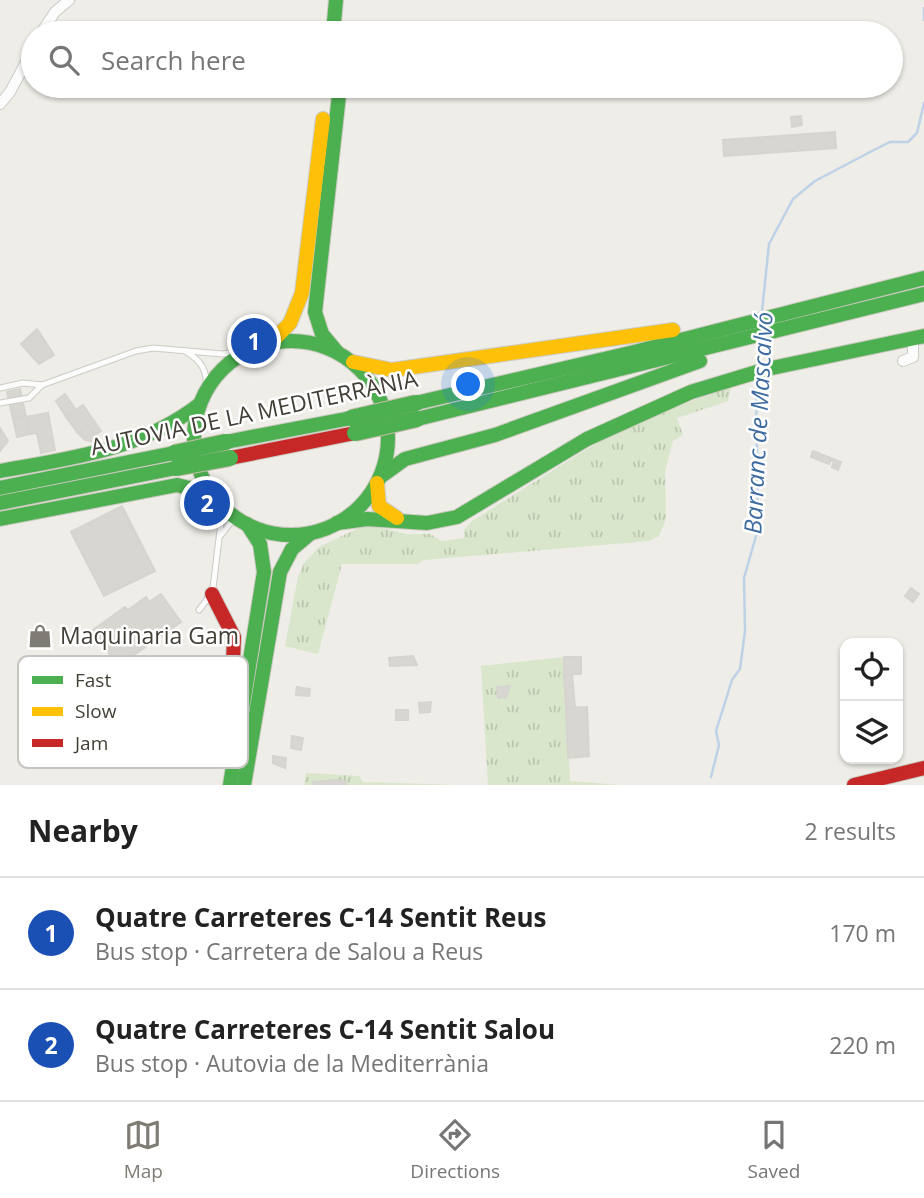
<!DOCTYPE html>
<html lang="en">
<head>
<meta charset="utf-8">
<style>
  body { margin:0; font-family:"Open Sans",sans-serif; background:#f2f2f2; color:#222 }
  .controls { position:absolute; right:21px; bottom:21px; display:grid; overflow:hidden; border-radius:14px; box-shadow:0 2px 5px #0004 }
  .controls button { width:63px; height:63px; display:grid; place-items:center; padding:0; border:0; border-bottom:2px solid #e0e0e0; background:#fff; color:#222; font:35px sans-serif }
  .you { position:absolute; left:469px; top:385px; width:24px; height:24px; margin:-18px; border:5px solid #fff; border-radius:50%; background:#1a73e8; box-shadow:0 0 0 10px #1a73e833 }
  .badge { display:grid; place-items:center; width:46px; height:46px; border-radius:50%; background:#7e7c74; color:#fff; font-size:23px; font-weight:700 }
  .pin { position:absolute; translate:-50% -50%; border:4px solid #fff; box-shadow:0 2px 7px #0006 }
  .list { margin:0; padding:0; list-style:none }
  h2 { display:flex; justify-content:space-between; align-items:center; height:91px; margin:0; padding:0 28px; font-size:30px }
  h2 small { font-size:23px; font-weight:400; color:#767676 }
  .list li { display:grid; grid-template-columns:46px 1fr auto; gap:21px; align-items:center; box-sizing:border-box; height:112px; padding:0 28px; border-top:2px solid #e0e0e0 }
  .list b { display:block; font-size:26px; white-space:nowrap }
  .list p { margin:0; font-size:23px; white-space:nowrap; color:#767676 }
  .list em { font-size:23px; font-style:normal; color:#767676 }
  .icon { flex:none; width:38px; height:38px; fill:none; stroke:currentColor; stroke-width:2; stroke-linecap:round; stroke-linejoin:round }
  .map { position:relative; flex:none; width:924px; height:785px; overflow:hidden }
  .search { position:absolute; background:#fff; box-shadow:0 2px 5px #0004; left:21px; right:21px; top:21px; height:77px; display:flex; align-items:center; gap:18px; box-sizing:border-box; padding:0 24px; border-radius:38px; color:#767676; font-size:26px }
  .sheet { height:315px; background:#fff }
  nav { display:flex; justify-content:space-around; align-items:center; box-sizing:border-box; height:98px; border-top:2px solid #e0e0e0; background:#fff; font-size:19px; color:#767676 }
  nav a { display:grid; justify-items:center; gap:4px }
  nav .on { color:#7e7c74 }
  .map>svg:first-child { display:block }
</style>
</head>
<body>
<div class="map">
<svg width="924" height="785" viewBox="0 0 924 785">
  <defs>
    <pattern id="grass-tufts" width="24" height="20" patternUnits="userSpaceOnUse" patternTransform="scale(1.75)"><rect width="24" height="20" fill="#d9e6cb"/><path d="M3 7l-1-3M5 7V3M7 7l1-3M15 17l-1-3M17 17v-4M19 17l1-3" fill="none" stroke="#bbc6af"/></pattern>
  </defs>
  <rect width="100%" height="100%" fill="#eeede8"/>
  <g fill="url(#grass-tufts)">
    <path d="M 731,387 L 728,401 L 677,418 L 683,435 L 673,441 L 665,471 L 666,519 L 659,536 L 649,541 L 424,560 L 418,564 L 342,564 L 318,654 L 285,646 L 298,577 L 304,563 L 319,547 L 359,528 L 373,526 L 407,534 L 430,534 L 442,541 L 464,538 L 464,530 L 472,521 L 603,439 L 650,416 Z"/>
    <path d="M 564,657 L 570,781 L 620,785 L 488,785 L 481,666 Z"/>
    <path d="M 306,773 L 359,776 L 363,782 L 459,785 L 304,785 Z"/>
  </g>
  <g fill="none" stroke-linecap="round" stroke-linejoin="round">
    <g stroke="#bed2e7" stroke-width="2.5">
      <path d="M 924,8 L 924,20"/>
      <path d="M 762,311 L 769,244 L 793,199 L 815,181 L 872,151 L 890,142 L 908,142 L 917,133 L 924,103"/>
      <path d="M 757,367 L 759,342"/>
      <path d="M 711,777 L 719,745 L 716,731 L 732,680 L 740,669 L 745,631 L 744,578 L 758,529 L 756,377"/>
    </g>
  </g>
  <g fill="#d8d6d1" stroke="#d6d4ce" stroke-width="2">
    <path d="M 801,116 L 802,125 L 792,127 L 791,117 Z"/>
    <path d="M 835,132 L 836,148 L 724,156 L 723,140 Z"/>
    <path d="M 37,329 L 54,355 L 39,364 L 21,344 Z"/>
    <path d="M 20,389 L 26,417 L 13,419 L 7,392 Z"/>
    <path d="M 65,394 L 76,410 L 66,417 L 56,401 Z"/>
    <path d="M 83,405 L 101,431 L 95,435 L 88,425 L 78,433 L 66,417 Z"/>
    <path d="M 48,413 L 55,450 L 41,453 L 37,433 L 30,434 L 26,417 Z"/>
    <path d="M 26,417 L 30,434 L 17,437 L 13,419 Z"/>
    <path d="M 88,425 L 95,435 L 96,442 L 85,440 L 78,433 Z"/>
    <path d="M 0,428 L 8,441 L 0,451 Z"/>
    <path d="M 813,451 L 841,462 L 838,470 L 832,467 L 834,461 L 831,460 L 829,464 L 811,457 Z"/>
    <path d="M 122,506 L 155,571 L 104,596 L 71,532 Z"/>
    <path d="M 911,588 L 919,594 L 913,602 L 905,596 Z"/>
    <path d="M 161,594 L 181,622 L 118,666 L 93,630 L 125,607 L 128,610 L 146,597 L 149,602 Z"/>
    <path d="M 413,656 L 417,665 L 390,666 L 389,658 Z"/>
    <rect x="564" y="657" width="17" height="17"/>
    <path d="M 564,674 L 572,674 L 575,707 L 566,708 Z"/>
    <path d="M 510,686 L 506,697 L 498,698 L 497,687 Z"/>
    <path d="M 297,687 L 310,689 L 309,696 L 296,695 Z"/>
    <path d="M 431,702 L 430,712 L 420,713 L 419,703 Z"/>
    <path d="M 587,707 L 589,756 L 568,758 L 566,708 Z"/>
    <rect x="396" y="710" width="12" height="10"/>
    <path d="M 292,736 L 303,738 L 301,750 L 291,748 Z"/>
    <path d="M 273,756 L 286,758 L 285,768 L 273,763 Z"/>
    <path d="M 337,780 L 346,782 L 346,785 L 314,785 L 313,782 Z"/>
  </g>
  <g fill="none" stroke-linecap="round" stroke-linejoin="round">
    <g stroke="#cccbc6" stroke-width="7">
      <g id="lane">
        <path d="M 185,351 C 202,361 208,371 206,391"/>
        <path d="M 0,388 L 23,383 L 42,385 L 136,351 L 153,348 L 222,354 L 251,350"/>
        <path d="M 0,403 L 29,398 L 42,385"/>
        <path d="M 221,535 L 231,522 L 243,522"/>
        <path d="M 213,588 L 221,522 L 218,502"/>
        <path d="M 199,610 L 209,597"/>
      </g>
    </g>
    <g stroke="#cccbc6" stroke-width="12">
      <g id="street">
        <path d="M 41,33 L 55,12 L 69,0"/>
        <path d="M 0,104 L 10,92 L 33,49"/>
        <path d="M 903,361 L 913,357 L 913,339"/>
      </g>
    </g>
    <g stroke="#cccac0" stroke-width="16">
      <g id="fast">
        <path d="M 333,33 L 336,0"/>
        <circle cx="291" cy="438" r="97"/>
        <path d="M 337,352 L 322,334 L 315,312 L 340,86"/>
        <path d="M 416,403 L 630,353 L 924,278"/>
        <path d="M 417,419 L 924,294"/>
        <path d="M 226,442 L 351,418"/>
        <path d="M 0,471 C 72,458 141,450 200,404"/>
        <path d="M 380,477 L 405,459 L 495,435 L 700,361"/>
        <path d="M 0,488 L 174,453"/>
        <path d="M 0,503 L 176,468"/>
        <path d="M 0,519 L 177,485 L 213,494"/>
        <path d="M 337,523 L 367,519 L 427,523 L 457,517 L 587,439 L 691,392 L 767,369 L 924,336"/>
        <path d="M 230,785 L 264,572 L 260,544 L 247,524"/>
        <path d="M 244,785 L 280,572 L 292,549 L 311,533"/>
      </g>
    </g>
    <g stroke="#cccac0" stroke-width="16">
      <g id="slow">
        <path d="M 270,344 L 290,323 L 302,293 L 323,119"/>
        <path d="M 353,362 L 392,370 L 673,330"/>
        <path d="M 377,483 L 379,506 L 397,518"/>
      </g>
    </g>
    <g stroke="#cccac0" stroke-width="16">
      <g id="jam">
        <path d="M 230,458 L 355,433"/>
        <path d="M 212,594 L 234,637 L 231,714"/>
        <path d="M 854,785 L 924,768"/>
      </g>
    </g>
    <use href="#lane" stroke="#fcfcfc" stroke-width="5"/>
    <use href="#street" stroke="#fcfcfc" stroke-width="10"/>
    <use href="#fast" stroke="#4caf50" stroke-width="14"/>
    <use href="#slow" stroke="#ffc107" stroke-width="14"/>
    <use href="#jam" stroke="#c62828" stroke-width="14"/>
    <g stroke="#c3bca7" stroke-width="18" stroke-linecap="butt">
      <g id="fast-bridge">
        <path d="M 351,418 L 416,403"/>
        <path d="M 355,433 L 417,419"/>
        <path d="M 174,453 L 226,442"/>
        <path d="M 176,468 L 230,458"/>
      </g>
    </g>
    <use href="#fast-bridge" stroke="#4caf50" stroke-width="16"/>
  </g>
  <defs>
    <g id="shop-bare" transform="scale(1.89)"><path d="M-5-2.5h2.3a2.7 3.5 0 0 1 5.4 0H5L5.5 6h-11ZM-1.5-2.5h3a1.5 2.3 0 0 0-3 0Z" fill="#7e7c74" stroke="#fff" stroke-width="2.5" paint-order="stroke"/></g>
  </defs>
  <g fill-rule="evenodd">
    <use href="#shop-bare" x="40" y="636"/>
  </g>
  <g text-anchor="middle" stroke-width="5" stroke-linejoin="round" paint-order="stroke">
    <g font-size="23" fill="#423f36" stroke="#fff">
      <text transform="translate(254 413) rotate(-12)" y="8">AUTOVIA DE LA MEDITERRÀNIA</text>
    </g>
    <g font-size="23" fill="#423f36" stroke="#fff" text-anchor="start">
      <text x="60" y="644">Maquinaria Gam</text>
    </g>
    <g font-size="24" font-style="italic" fill="#3d6ba0" stroke="#fff">
      <text transform="translate(759 423) rotate(-87)" y="8">Barranc de Mascalvó</text>
    </g>
  </g>
  <rect x="18" y="656" width="230" height="112" rx="10" fill="#fff" stroke="#c6c5c3" stroke-width="2"/>
  <rect x="32" y="676" width="31" height="8" fill="#4caf50"/>
  <rect x="32" y="707" width="31" height="9" fill="#ffc107"/>
  <rect x="32" y="739" width="31" height="8" fill="#c62828"/>
  <g font-size="19" fill="#423f36">
    <text x="75" y="687">Fast</text>
    <text x="75" y="718">Slow</text>
    <text x="75" y="750">Jam</text>
  </g>
</svg>
<div class="controls">
<button><svg class="icon" aria-label="locate" viewBox="0 0 24 24"><circle cx="12" cy="12" r="6"/><path d="M12 2v4M12 18v4M2 12h4M18 12h4"/></svg></button>
<button><svg class="icon" aria-label="layers" viewBox="0 0 24 24"><path d="M12 4l9 5-9 5-9-5zM3 14l9 5 9-5"/></svg></button>
</div>
<div class="you"></div>
<div class="pin badge" style="left:254px;top:341px;background:#1a4fb4">1</div>
<div class="pin badge" style="left:207px;top:503px;background:#1a4fb4">2</div>
<div class="search"><svg class="icon" aria-label="search" viewBox="0 0 24 24"><circle cx="10" cy="10" r="6"/><path d="M15 15l6 6"/></svg>Search here</div>
</div>
<section class="sheet">
<h2>Nearby<small>2 results</small></h2>
<ul class="list">
<li><span class="badge" style="background:#1a4fb4">1</span><div><b>Quatre Carreteres C-14 Sentit Reus</b><p>Bus stop · Carretera de Salou a Reus</p></div><em>170 m</em></li>
<li><span class="badge" style="background:#1a4fb4">2</span><div><b>Quatre Carreteres C-14 Sentit Salou</b><p>Bus stop · Autovia de la Mediterrània</p></div><em>220 m</em></li>
</ul>
</section>
<nav>
<a class="on"><svg class="icon" aria-label="map" viewBox="0 0 24 24"><path d="M3 6l6-2 6 2 6-2v14l-6 2-6-2-6 2zM9 4v14M15 6v14"/></svg>Map</a>
<a><svg class="icon" aria-label="directions" viewBox="0 0 24 24"><path d="M12 3l9 9-9 9-9-9zM9 14v-3h6M13 9l2 2-2 2"/></svg>Directions</a>
<a><svg class="icon" aria-label="saved" viewBox="0 0 24 24"><path d="M7 4h10v16l-5-4-5 4z"/></svg>Saved</a>
</nav>
</body>
</html>
